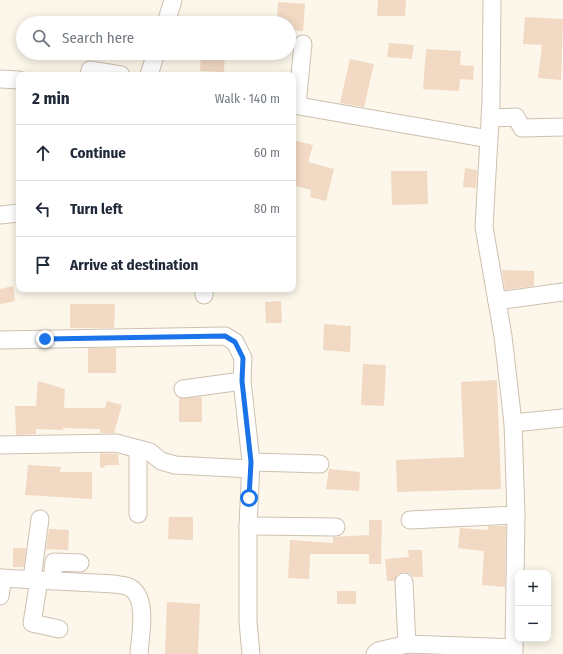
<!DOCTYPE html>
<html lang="en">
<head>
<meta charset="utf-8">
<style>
  body { margin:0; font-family:"Fira Sans Condensed",sans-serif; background:#f2f2f3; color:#1f2937 }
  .controls { position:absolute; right:12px; bottom:12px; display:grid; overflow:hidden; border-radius:8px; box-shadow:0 2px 10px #0003 }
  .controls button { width:36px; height:36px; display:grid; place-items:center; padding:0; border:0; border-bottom:1px solid #e0e1e3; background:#fff; color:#1f2937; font:20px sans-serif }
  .stop { position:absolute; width:12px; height:12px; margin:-9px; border:3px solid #1a73e8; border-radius:50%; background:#fff }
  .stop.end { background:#1a73e8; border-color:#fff; box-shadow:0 1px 4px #0008 }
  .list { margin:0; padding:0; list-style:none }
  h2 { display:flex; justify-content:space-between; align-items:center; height:52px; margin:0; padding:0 16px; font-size:17px }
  h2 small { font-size:13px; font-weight:400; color:#747a83 }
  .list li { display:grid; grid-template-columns:26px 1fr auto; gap:12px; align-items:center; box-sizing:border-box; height:56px; padding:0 16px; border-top:1px solid #e0e1e3 }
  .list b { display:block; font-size:15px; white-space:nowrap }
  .list em { font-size:13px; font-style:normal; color:#747a83 }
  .icon { flex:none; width:22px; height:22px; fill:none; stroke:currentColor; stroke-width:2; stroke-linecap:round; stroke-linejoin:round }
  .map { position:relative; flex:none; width:563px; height:654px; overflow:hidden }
  .search { position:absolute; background:#fff; box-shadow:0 2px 10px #0003; left:16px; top:16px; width:280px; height:44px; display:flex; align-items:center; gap:10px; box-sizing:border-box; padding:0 14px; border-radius:22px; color:#747a83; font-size:15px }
  .panel { position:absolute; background:#fff; box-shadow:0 2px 10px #0003; left:16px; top:72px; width:280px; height:220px; border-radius:8px }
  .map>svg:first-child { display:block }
</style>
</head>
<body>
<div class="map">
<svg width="563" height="654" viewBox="0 0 563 654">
  <rect width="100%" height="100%" fill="#fcf7ea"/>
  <g fill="#f1d9c3">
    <path d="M 378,0 L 406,0 L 405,16 L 377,16 Z"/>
    <path d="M 278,2 L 305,4 L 303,31 L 289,30 L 289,23 L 277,23 Z"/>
    <path d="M 525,17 L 563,19 L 561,80 L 538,78 L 542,45 L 523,44 Z"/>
    <path d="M 389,43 L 414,45 L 412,59 L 387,57 Z"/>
    <path d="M 426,49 L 461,51 L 460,65 L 474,66 L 473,80 L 460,79 L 459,91 L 423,89 Z"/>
    <path d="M 201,53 L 225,53 L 224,72 L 200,71 Z"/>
    <path d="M 350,59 L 374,64 L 364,107 L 340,103 Z"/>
    <path d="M 293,140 L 313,145 L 308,162 L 334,169 L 326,201 L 310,197 L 311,190 L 293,185 Z"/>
    <path d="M 465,168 L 477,170 L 476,188 L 463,187 Z"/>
    <path d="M 391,171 L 427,171 L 428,204 L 392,205 Z"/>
    <path d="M 502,270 L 534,271 L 534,286 L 505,290 Z"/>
    <path d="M 13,286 L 15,301 L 0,304 L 0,289 Z"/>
    <path d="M 281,301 L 282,323 L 266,323 L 265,302 Z"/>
    <path d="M 70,304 L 115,304 L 114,328 L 70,328 Z"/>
    <path d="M 324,324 L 351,326 L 350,352 L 323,350 Z"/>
    <rect x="88" y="348" width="28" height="25"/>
    <path d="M 363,364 L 386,365 L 384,406 L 361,405 Z"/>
    <path d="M 497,380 L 501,489 L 397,492 L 396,460 L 464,457 L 461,382 Z"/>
    <path d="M 38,381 L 65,389 L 64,408 L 105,408 L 107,401 L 122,405 L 114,433 L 100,433 L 100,429 L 63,428 L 63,430 L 36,429 L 36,434 L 16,435 L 15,406 L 36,406 Z"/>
    <path d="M 202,397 L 202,422 L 179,422 L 179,398 Z"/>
    <path d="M 100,453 L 118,454 L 119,465 L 105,465 L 104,468 L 100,467 Z"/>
    <path d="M 28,465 L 61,467 L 60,472 L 92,472 L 92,499 L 25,495 Z"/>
    <path d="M 329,469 L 360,472 L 359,491 L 326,489 Z"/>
    <path d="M 169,517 L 193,517 L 193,540 L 168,539 Z"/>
    <path d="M 369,520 L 382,520 L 381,564 L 369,564 L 369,554 L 310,554 L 309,579 L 288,578 L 290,540 L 333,543 L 333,537 L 369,535 Z"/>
    <path d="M 488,526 L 506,526 L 505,587 L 482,585 L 484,551 L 458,548 L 460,528 L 488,530 Z"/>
    <path d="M 49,529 L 69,530 L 68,550 L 46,549 Z"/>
    <path d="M 13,548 L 26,548 L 24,567 L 13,567 Z"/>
    <path d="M 408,550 L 422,550 L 423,577 L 413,577 L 409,573 L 403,572 L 398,574 L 394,581 L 387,581 L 385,559 L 409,557 Z"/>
    <rect x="337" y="591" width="19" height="13"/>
    <path d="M 167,602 L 200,604 L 198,654 L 165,654 Z"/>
  </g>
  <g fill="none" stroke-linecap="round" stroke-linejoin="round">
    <g stroke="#cec0b0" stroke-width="19">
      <g id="minor">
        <path d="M 492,0 L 491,102 L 484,227 L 503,336 L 513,423 L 516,515 L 514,648"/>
        <path d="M 166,23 L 173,0"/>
        <path d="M 89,75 L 90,70 L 121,75"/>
        <path d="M 149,75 L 156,53"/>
        <path d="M 0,79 L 19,80"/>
        <path d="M 293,105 L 489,139"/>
        <path d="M 297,105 L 303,44"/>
        <path d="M 490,118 L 516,117 L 522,128 L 563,127"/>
        <path d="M 0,215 L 19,213"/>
        <path d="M 204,295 L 204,289"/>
        <path d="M 497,301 L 563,292"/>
        <path d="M 0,340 L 225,336 L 235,342 L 243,358 L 242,381 L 251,462 L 248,526 L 248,622 L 251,654"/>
        <path d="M 183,389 L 242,381"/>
        <path d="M 513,423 L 563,418"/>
        <path d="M 0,445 L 116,443 L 150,452 L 161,461 L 175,465 L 251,469"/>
        <path d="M 138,449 L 138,514"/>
        <path d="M 251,462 L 320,464"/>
        <path d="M 410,520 L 516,515"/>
        <path d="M 248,526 L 336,527"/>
        <path d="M 0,578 L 114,584 C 118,585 125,585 129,587 C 149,597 140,636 139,654"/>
        <path d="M 32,579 L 40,519"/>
        <path d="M 39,580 L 32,623 L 59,629"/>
        <path d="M 52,581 L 54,562 L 80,563"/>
        <path d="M 404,582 L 407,644"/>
        <path d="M 0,596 L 3,578"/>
        <path d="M 375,654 L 378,651 L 407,644 L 514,648 L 514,654"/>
      </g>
    </g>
    <use href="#minor" stroke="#fff" stroke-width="17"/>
  </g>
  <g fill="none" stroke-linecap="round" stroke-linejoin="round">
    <path stroke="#1a73e8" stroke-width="5" d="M 45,339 L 225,336 L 235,342 L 243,358 L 242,381 L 251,462 L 249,498"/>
  </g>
</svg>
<div class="controls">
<button>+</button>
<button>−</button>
</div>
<div class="stop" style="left:249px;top:498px"></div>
<div class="stop end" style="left:45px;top:339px"></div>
<div class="search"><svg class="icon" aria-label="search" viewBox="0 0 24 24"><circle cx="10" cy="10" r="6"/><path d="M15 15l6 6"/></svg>Search here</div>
<section class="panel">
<h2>2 min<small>Walk · 140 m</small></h2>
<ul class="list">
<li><svg class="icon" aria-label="ahead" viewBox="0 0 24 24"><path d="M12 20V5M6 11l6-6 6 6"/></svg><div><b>Continue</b></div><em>60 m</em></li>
<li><svg class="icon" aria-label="left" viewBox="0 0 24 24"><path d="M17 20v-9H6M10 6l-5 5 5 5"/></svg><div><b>Turn left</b></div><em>80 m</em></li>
<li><svg class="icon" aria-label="arrive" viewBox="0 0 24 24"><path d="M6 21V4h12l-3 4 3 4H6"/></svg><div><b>Arrive at destination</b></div></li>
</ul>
</section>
</div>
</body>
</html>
